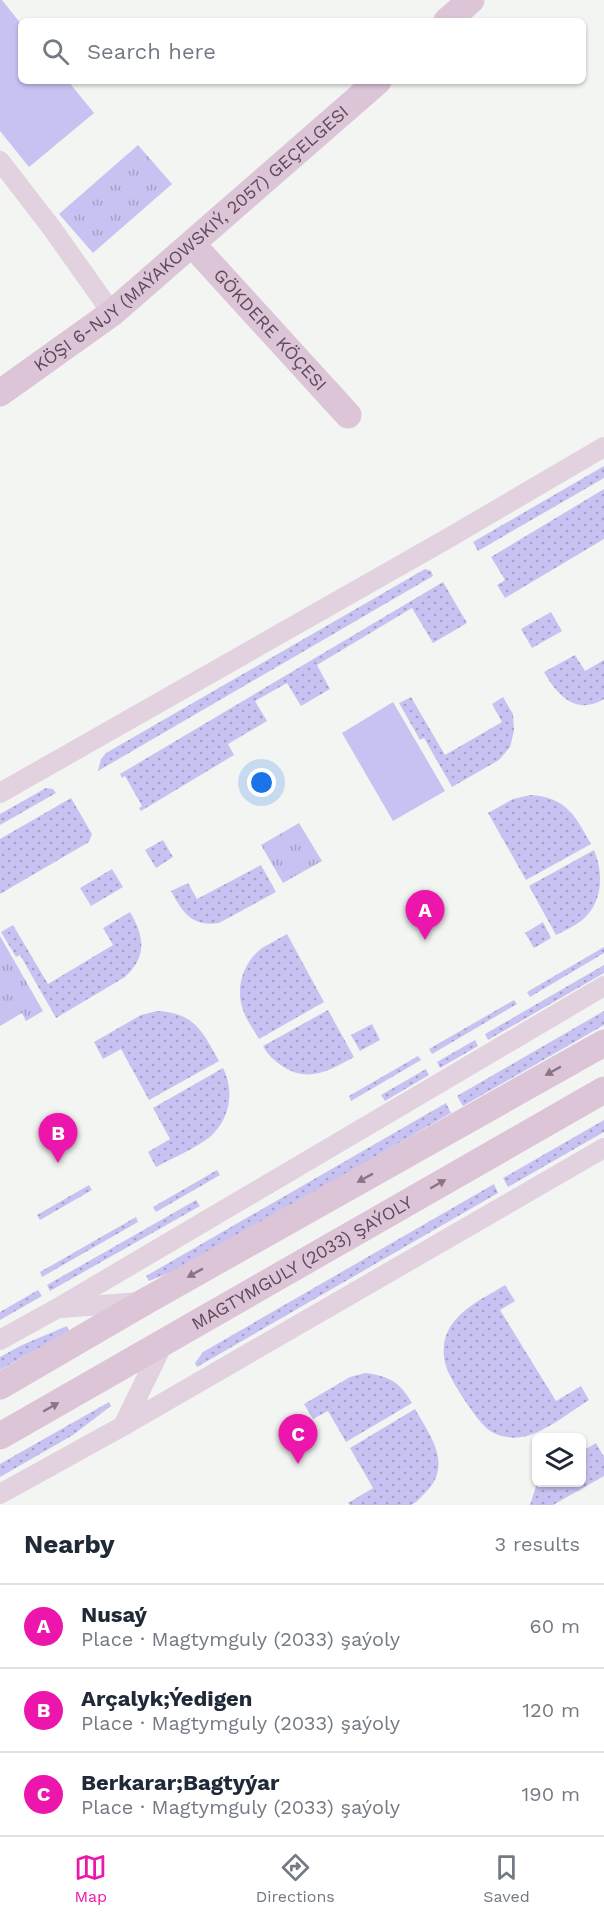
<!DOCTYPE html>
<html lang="en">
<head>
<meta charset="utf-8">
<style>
  body { margin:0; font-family:"Work Sans",sans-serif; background:#f6f6f7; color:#1f2937 }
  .controls { position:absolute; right:18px; bottom:18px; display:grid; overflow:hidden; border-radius:9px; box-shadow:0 2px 4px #0004 }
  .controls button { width:54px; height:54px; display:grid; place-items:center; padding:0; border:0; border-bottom:2px solid #e0e1e3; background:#fff; color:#1f2937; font:30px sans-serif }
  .you { position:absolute; left:262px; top:783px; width:21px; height:21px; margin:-15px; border:4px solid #fff; border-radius:50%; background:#1a73e8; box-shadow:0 0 0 9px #1a73e833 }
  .badge { display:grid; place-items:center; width:39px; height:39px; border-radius:50%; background:#ec16ac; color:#fff; font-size:20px; font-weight:700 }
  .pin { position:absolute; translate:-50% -50px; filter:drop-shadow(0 2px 3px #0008) }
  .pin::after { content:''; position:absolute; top:32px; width:21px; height:18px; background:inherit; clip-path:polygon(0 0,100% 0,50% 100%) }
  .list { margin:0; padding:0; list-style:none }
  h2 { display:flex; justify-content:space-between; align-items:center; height:78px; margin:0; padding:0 24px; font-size:26px }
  h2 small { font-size:20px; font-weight:400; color:#747a83 }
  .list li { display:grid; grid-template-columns:39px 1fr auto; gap:18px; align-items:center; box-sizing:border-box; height:84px; padding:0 24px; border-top:2px solid #e0e1e3 }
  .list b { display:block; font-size:22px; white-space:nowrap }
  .list p { margin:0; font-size:20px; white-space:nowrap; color:#747a83 }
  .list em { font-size:20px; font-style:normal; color:#747a83 }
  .icon { flex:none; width:33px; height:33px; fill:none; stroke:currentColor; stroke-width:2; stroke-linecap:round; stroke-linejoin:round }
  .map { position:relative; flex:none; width:604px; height:1505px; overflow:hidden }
  .search { position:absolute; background:#fff; box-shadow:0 2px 4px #0004; left:18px; right:18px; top:18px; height:66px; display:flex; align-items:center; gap:15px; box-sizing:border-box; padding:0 21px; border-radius:9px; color:#747a83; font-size:22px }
  .sheet { height:330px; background:#fff }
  nav { display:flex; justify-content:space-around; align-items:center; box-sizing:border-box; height:84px; border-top:2px solid #e0e1e3; background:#fff; font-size:16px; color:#747a83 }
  nav a { display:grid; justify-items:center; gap:3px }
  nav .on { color:#ec16ac }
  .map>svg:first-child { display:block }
</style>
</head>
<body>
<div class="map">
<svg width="604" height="1505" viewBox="0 0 604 1505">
  <defs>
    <pattern id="grass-dots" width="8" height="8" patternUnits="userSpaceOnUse" patternTransform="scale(1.5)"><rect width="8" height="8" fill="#c8c2f2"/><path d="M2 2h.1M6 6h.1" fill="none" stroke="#a6a0c7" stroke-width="1.8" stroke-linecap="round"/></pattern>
    <pattern id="park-tufts" width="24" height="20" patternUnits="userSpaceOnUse" patternTransform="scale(1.5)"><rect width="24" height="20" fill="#c8c2f2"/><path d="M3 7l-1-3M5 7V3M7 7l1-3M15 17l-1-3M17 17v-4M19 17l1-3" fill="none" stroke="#a6a0c7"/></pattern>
  </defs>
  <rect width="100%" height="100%" fill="#f3f5f3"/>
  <g fill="url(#grass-dots)">
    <path d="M 604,466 L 604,478 L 478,551 L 473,542 Z"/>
    <path d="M 604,489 L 604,539 L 505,598 L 497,585 L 505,580 L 491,557 Z"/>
    <path d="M 425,569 L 431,571 L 433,576 L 98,771 L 101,759 L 106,753 Z"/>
    <path d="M 443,582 L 467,623 L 433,643 L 412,608 L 317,665 L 330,689 L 301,706 L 287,683 L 255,701 L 267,721 L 228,744 L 234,755 L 141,811 L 139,808 L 142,806 L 125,776 L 122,778 L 120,774 Z"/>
    <path d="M 551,612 L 562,631 L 532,648 L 521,629 Z"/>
    <path d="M 575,655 L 585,671 L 604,660 L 604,699 C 576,716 557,695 544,672 Z"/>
    <path d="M 411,697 L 445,755 L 502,722 L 492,704 L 503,697 L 513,714 L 514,731 L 510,747 L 499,760 L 452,787 L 424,738 L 420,740 L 399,703 Z"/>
    <path d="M 46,788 L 53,789 L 56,793 L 0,825 L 0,814 Z"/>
    <path d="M 530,795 C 566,797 575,815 591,844 L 526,880 L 488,813 L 513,799 Z"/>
    <path d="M 71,798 L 92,834 L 89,842 L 0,894 L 0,839 Z"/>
    <path d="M 163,840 L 173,857 L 156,868 L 145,850 Z"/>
    <path d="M 594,850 C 604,874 603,904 581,921 C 573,927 564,931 556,935 L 529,886 Z"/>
    <path d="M 261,865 L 276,892 L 219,923 C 192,927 183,913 171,891 L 188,883 L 197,899 Z"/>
    <path d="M 112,869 L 123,887 L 91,906 L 80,888 Z"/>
    <path d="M 130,912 C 144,936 148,956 125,977 L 56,1018 L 20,955 L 16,957 L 1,932 L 13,925 L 48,984 L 113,945 L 103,928 Z"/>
    <path d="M 543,922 L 551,938 L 534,948 L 525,933 Z"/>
    <path d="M 287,934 L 324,1002 L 259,1039 C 254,1030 246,1020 243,1010 C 235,988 243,962 262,948 C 270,943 279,939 287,934 Z"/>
    <path d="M 604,947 L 604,953 L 530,997 L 527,992 Z"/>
    <path d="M 604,965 L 604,973 L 488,1040 L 485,1034 Z"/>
    <path d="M 514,1000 L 517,1004 L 432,1054 L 429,1049 Z"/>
    <path d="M 328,1010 L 354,1057 C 332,1069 311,1082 287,1069 C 277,1063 268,1056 263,1046 Z"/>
    <path d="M 157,1011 C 195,1013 202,1031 219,1061 L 149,1100 L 121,1049 L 103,1059 L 94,1042 L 141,1015 Z"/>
    <path d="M 604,1011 L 604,1025 L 463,1106 L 457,1096 Z"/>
    <path d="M 372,1024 L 380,1040 L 360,1051 L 351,1035 Z"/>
    <path d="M 475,1040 L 478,1046 L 440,1068 L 437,1062 Z"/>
    <path d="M 418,1056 L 421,1060 L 351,1101 L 349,1096 Z"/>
    <path d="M 223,1068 C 235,1092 230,1119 210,1137 C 196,1148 173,1158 156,1167 L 148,1152 L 170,1139 L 153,1108 Z"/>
    <path d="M 426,1069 L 429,1075 L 385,1101 L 381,1095 Z"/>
    <path d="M 446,1103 L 451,1113 L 184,1267 L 149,1281 L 146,1276 Z"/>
    <path d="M 604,1120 L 604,1132 L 508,1187 L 503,1178 Z"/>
    <path d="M 217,1170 L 220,1175 L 156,1212 L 153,1207 Z"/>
    <path d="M 494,1184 L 498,1193 L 197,1367 L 195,1363 L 203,1352 Z"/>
    <path d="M 89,1185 L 92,1190 L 40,1220 L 37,1215 Z"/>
    <path d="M 196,1200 L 200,1206 L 50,1291 L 47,1285 Z"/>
    <path d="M 136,1217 L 138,1222 L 42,1277 L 40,1272 Z"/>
    <path d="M 505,1285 L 515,1301 L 500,1310 L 556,1401 L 581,1386 L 589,1400 C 571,1411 542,1435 521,1437 C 511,1439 498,1436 490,1431 C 478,1423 450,1380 446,1366 C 443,1358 443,1348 445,1339 C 453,1311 483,1299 505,1285 Z"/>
    <path d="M 38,1290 L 42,1296 L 0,1320 L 0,1312 Z"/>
    <path d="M 67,1326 L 69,1331 L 0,1370 L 0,1357 L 22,1345 Z"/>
    <path d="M 365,1373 C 389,1376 400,1382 412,1403 L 346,1442 L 328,1411 L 313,1419 L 304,1404 L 350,1377 Z"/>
    <path d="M 109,1402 L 111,1406 L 73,1435 L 0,1477 L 0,1464 Z"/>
    <path d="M 415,1409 C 430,1435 454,1466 425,1493 C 421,1497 416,1503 411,1505 C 401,1505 363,1505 350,1505 L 348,1503 L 373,1488 L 350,1448 Z"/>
    <path d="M 596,1443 L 604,1457 L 604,1476 L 553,1505 L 530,1505 L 537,1483 L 582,1482 L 582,1451 Z"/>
  </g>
  <g fill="url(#park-tufts)">
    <path d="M 138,145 L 172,184 L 93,253 L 59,214 Z"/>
    <path d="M 299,823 L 322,861 L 283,883 L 261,845 Z"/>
    <path d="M 0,936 L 43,1011 L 26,1021 L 22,1013 L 0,1026 Z"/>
  </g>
  <g fill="#c8c2f2">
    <path d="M 0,0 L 2,0 L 21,24 L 21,81 L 68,81 L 94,113 L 29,167 L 0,131 Z"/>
    <path d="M 393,702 L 445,791 L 393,821 L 342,733 Z"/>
  </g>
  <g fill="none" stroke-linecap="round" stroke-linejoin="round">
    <g stroke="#e2d1df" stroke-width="20">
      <path d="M 0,161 L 51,227 L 112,313"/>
      <path d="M 0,793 L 445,540 L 604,447"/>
      <path d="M 62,1308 L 140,1302"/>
      <path d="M 0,1340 L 56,1309 L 604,986"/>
      <path d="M 123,1426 L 165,1340"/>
      <path d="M 0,1494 L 123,1426 L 604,1148"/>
    </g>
    <g stroke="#dbc5d6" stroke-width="27">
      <path d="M 447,21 L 471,0"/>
      <path id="s1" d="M 192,244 L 348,415"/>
      <path id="s2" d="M 0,393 L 112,313 L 378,81"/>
      <path d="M 0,1386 L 146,1301 L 604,1043"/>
      <path id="s3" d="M 0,1436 L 604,1090"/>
    </g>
  </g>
  <defs><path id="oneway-solid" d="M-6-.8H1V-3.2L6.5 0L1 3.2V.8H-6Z" transform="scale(1.5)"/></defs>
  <g fill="#8c7487">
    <use href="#oneway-solid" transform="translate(553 1071) rotate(151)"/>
    <use href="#oneway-solid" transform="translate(365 1178) rotate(151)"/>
    <use href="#oneway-solid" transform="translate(438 1184) rotate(-30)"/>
    <use href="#oneway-solid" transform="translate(195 1273) rotate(151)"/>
    <use href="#oneway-solid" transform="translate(51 1407) rotate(-30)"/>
  </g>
  <g text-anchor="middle" stroke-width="4.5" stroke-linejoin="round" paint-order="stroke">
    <g font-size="18" fill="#61495c" stroke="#fff">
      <text dy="6" stroke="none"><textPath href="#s2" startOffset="246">KÖŞI 6-NJY (MAÝAKOWSKIÝ, 2057) GEÇELGESI</textPath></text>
      <text dy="6" stroke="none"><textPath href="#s1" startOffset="116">GÖKDERE KÖÇESI</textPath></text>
      <text dy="6" stroke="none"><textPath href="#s3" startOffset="348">MAGTYMGULY (2033) ŞAÝOLY</textPath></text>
    </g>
  </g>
</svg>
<div class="controls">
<button><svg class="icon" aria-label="layers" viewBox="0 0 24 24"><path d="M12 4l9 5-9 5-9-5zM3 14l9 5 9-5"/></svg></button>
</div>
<div class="you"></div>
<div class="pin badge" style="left:425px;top:940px">A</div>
<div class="pin badge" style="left:58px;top:1163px">B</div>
<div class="pin badge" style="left:298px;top:1464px">C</div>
<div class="search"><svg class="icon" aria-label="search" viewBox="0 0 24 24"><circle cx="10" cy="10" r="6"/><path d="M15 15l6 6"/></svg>Search here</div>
</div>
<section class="sheet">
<h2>Nearby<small>3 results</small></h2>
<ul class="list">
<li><span class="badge">A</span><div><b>Nusaý</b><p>Place · Magtymguly (2033) şaýoly</p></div><em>60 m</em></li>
<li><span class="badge">B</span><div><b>Arçalyk;Ýedigen</b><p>Place · Magtymguly (2033) şaýoly</p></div><em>120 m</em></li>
<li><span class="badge">C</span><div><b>Berkarar;Bagtyýar</b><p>Place · Magtymguly (2033) şaýoly</p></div><em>190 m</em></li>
</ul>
</section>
<nav>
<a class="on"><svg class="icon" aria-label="map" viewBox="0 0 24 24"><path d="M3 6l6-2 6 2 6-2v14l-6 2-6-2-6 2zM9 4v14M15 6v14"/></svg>Map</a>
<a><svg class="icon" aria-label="directions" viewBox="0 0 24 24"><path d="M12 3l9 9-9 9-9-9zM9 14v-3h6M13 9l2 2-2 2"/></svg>Directions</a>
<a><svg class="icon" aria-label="saved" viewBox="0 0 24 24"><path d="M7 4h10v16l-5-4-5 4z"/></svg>Saved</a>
</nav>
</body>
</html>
